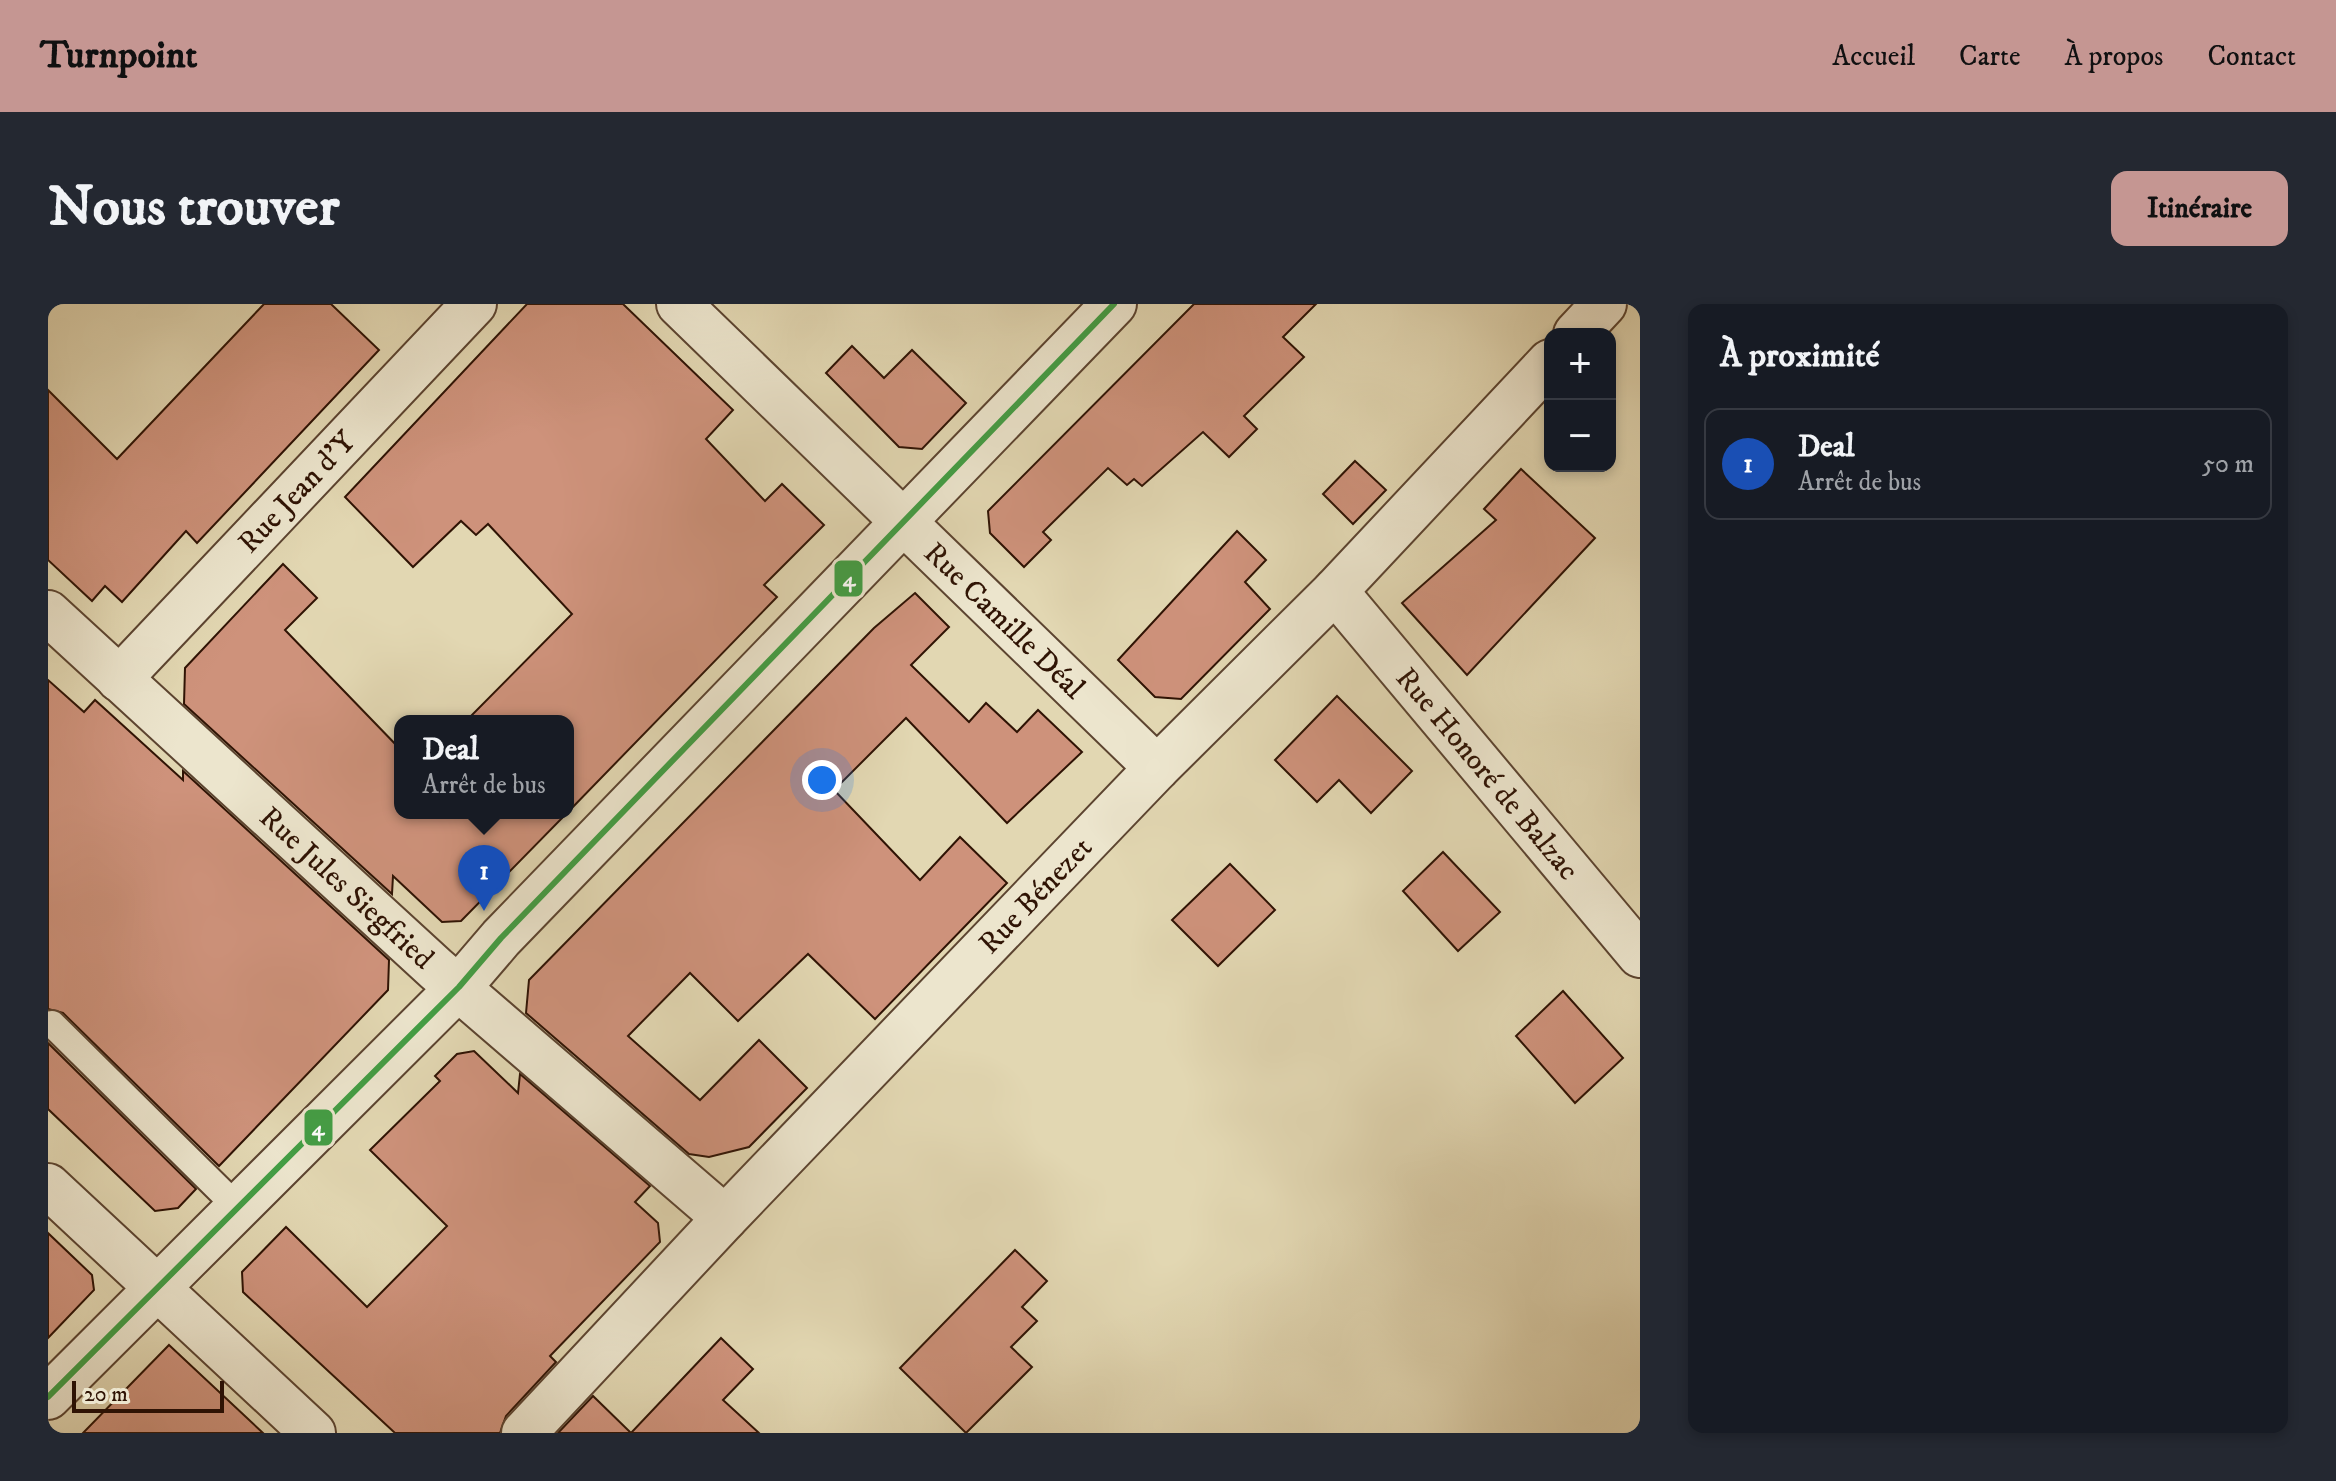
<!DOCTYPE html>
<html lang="fr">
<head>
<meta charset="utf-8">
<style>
  body { margin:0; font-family:"IM FELL DW Pica",serif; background:#242831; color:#f1f3f6 }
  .controls { position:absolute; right:24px; top:24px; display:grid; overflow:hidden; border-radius:16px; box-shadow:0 4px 12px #0003 }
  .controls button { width:72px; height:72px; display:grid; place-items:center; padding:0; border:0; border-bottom:2px solid #363941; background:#171b24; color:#f1f3f6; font:40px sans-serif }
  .scale { position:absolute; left:24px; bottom:20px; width:152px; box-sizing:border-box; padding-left:8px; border:4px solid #2f1304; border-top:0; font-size:22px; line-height:28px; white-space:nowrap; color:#2f1304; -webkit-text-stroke:6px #ece5cd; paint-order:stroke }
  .you { position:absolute; left:774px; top:476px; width:28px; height:28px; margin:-20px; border:6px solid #fff; border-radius:50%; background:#1a73e8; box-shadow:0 0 0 12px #1a73e833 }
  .badge { display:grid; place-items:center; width:52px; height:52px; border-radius:50%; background:#c59692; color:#fff; font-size:26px; font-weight:700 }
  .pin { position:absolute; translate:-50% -66px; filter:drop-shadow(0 2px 4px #0008) }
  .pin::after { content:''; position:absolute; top:42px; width:28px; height:24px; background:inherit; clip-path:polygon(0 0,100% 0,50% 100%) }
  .popup { position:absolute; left:346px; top:411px; width:180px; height:104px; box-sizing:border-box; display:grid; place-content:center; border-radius:16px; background:#171b24; filter:drop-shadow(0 2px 6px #0005); font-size:26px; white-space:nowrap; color:#9ea1a6 }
  .popup b { font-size:30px; color:#f1f3f6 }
  .popup::after { content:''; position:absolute; left:50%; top:100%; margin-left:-16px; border:16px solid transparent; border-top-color:#171b24 }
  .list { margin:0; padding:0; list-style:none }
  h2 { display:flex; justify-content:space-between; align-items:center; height:104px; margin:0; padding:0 32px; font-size:34px }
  h2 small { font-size:26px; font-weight:400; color:#9ea1a6 }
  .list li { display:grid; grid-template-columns:52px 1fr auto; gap:24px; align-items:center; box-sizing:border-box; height:112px; margin:0 16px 16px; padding:0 16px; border:2px solid #363941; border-radius:16px }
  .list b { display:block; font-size:30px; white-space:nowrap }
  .list p { margin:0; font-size:26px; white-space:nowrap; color:#9ea1a6 }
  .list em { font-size:26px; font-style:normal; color:#9ea1a6 }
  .map { position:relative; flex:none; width:1592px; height:1129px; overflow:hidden; border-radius:16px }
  header { display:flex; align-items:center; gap:48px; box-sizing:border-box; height:112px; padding:0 40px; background:#c59692; color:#111 }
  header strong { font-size:38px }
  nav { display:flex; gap:44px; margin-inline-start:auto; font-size:28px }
  .intro { display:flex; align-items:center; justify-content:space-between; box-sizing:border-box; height:192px; padding:0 48px }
  h1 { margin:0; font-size:56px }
  .button { padding:20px 36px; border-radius:16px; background:#c59692; color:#111; font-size:28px; font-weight:700 }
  main { display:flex; gap:48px; padding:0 48px }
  aside { flex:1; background:#171b24; border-radius:16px; box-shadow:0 4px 12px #0003 }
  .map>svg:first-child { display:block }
</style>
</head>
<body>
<header>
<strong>Turnpoint</strong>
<nav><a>Accueil</a><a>Carte</a><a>À propos</a><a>Contact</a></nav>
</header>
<div class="intro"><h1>Nous trouver</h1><a class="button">Itinéraire</a></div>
<main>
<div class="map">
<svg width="1592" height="1129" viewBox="0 0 1592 1129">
  <rect width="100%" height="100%" fill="#e2d7b2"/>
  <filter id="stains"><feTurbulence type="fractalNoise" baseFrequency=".0025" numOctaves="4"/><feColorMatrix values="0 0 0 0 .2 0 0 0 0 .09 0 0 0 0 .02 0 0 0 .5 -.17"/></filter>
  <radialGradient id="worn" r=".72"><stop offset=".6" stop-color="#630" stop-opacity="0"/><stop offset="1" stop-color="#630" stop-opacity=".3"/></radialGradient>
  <g fill="#ce927b" stroke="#2f1304" stroke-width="2">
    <path d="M 216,0 L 283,0 L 331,46 L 149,239 L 138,227 L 74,298 L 57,282 L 44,297 L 0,256 L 0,86 L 69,155 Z"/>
    <path d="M 479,0 L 575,0 L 685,106 L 658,135 L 717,197 L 734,180 L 776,221 L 716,281 L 729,293 L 520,508 L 520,417 L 418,417 L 524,310 L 440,220 L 428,231 L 413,217 L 365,263 L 297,193 Z"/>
    <path d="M 1146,0 L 1268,0 L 1235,33 L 1256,53 L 1196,112 L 1209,125 L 1181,153 L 1155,128 L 1094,182 L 1086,175 L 1079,181 L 1060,164 L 995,228 L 1003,236 L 976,263 L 942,229 L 940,207 Z"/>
    <path d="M 804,42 L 836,74 L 864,46 L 918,99 L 874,145 L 851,143 L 778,69 Z"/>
    <path d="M 1307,157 L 1338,186 L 1305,220 L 1275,190 Z"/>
    <path d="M 1473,165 L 1547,234 L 1419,371 L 1354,299 L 1448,216 L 1436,205 Z"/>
    <path d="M 1189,227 L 1218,256 L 1197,278 L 1222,305 L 1133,395 L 1107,393 L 1070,356 Z"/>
    <path d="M 235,260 L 269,294 L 237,326 L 352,445 L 352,509 L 519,509 L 413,617 L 394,618 L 345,572 L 344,590 L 136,400 L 137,364 Z"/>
    <path d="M 867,289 L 901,323 L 863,361 L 921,418 L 938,399 L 969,428 L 990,406 L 1034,448 L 959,519 L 858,414 L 786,486 L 872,576 L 912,533 L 959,579 L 827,715 L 760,650 L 690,717 L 642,669 L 580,732 L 652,796 L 711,736 L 759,784 L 701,843 L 661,853 L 641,850 L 478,709 L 481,676 L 826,324 Z"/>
    <path d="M 0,376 L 36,408 L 47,396 L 135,476 L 135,467 L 341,656 L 340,686 L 171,862 L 15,709 L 0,705 Z"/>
    <path d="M 1289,392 L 1364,467 L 1323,509 L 1291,476 L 1269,498 L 1227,456 Z"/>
    <path d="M 1395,548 L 1452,608 L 1410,647 L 1355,587 Z"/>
    <path d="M 1182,560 L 1227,606 L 1170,662 L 1124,616 Z"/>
    <path d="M 1515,687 L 1575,754 L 1527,799 L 1468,732 Z"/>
    <path d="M 0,739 L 148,885 L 130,904 L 107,907 L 0,805 Z"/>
    <path d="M 426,747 L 470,789 L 472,770 L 602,882 L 587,898 L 610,919 L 612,938 L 502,1052 L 508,1058 L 458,1112 L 452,1129 L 347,1129 L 195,988 L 194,968 L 238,923 L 319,1003 L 399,922 L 322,846 L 392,777 L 387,772 L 409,750 Z"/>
    <path d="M 0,929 L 44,971 L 46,986 L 0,1034 Z"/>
    <path d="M 967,946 L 999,977 L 974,1003 L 989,1017 L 963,1043 L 984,1063 L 918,1129 L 852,1064 Z"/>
    <path d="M 673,1034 L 705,1065 L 675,1096 L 711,1129 L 510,1129 L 545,1092 L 583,1129 Z"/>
    <path d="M 121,1041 L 215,1129 L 35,1129 Z"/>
  </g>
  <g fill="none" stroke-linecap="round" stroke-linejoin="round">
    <g stroke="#5c4430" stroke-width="30">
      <path id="service" d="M 4,720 L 189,903"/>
    </g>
    <g stroke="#5c4430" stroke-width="48">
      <g id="minor">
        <path id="s1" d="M 631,0 L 1109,464"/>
        <path d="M 1528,30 L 1556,0"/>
        <path id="s2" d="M 1287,287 L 1592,651"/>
        <path id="s3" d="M 0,309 L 388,665 L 677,914"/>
        <path id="s4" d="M 71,375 L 426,0"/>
        <path d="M 0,882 L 265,1129"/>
        <path d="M 0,1093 L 411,683 L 453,634 L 1066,0"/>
        <path id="s5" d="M 476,1129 L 677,914 L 1109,464 L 1287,287 L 1502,58"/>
      </g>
    </g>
    <use href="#service" stroke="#ece5cd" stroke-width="26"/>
    <use href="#minor" stroke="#ece5cd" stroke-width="44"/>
    <g stroke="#ece5cd" stroke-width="12">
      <path id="bus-1" d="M 0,1093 L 411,683 L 453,634 L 1066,0"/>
    </g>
    <use href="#bus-1" stroke="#439e45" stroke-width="6"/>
  </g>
  <g text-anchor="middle" stroke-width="6" stroke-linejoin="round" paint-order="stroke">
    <g font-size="30" fill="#2f1304" stroke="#ece5cd">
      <text dy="10" stroke="none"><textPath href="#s4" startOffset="258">Rue Jean d'Y</textPath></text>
      <text dy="10" stroke="none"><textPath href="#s1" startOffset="454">Rue Camille Déal</textPath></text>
      <text dy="10" stroke="none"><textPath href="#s2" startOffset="238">Rue Honoré de Balzac</textPath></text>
      <text dy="10" stroke="none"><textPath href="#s3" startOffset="406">Rue Jules Siegfried</textPath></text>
      <text dy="10" stroke="none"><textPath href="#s5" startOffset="742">Rue Bénezet</textPath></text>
    </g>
  </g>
  <g stroke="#ece5cd" stroke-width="3">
    <rect x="785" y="255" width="31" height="39" rx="8" fill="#439e45"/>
    <rect x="255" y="804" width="31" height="39" rx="8" fill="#439e45"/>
  </g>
  <g font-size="22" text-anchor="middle" font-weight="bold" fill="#fff">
    <text x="801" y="282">4</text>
    <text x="270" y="831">4</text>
  </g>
  <rect width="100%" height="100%" filter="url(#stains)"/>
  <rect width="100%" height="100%" fill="url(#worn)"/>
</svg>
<div class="controls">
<button>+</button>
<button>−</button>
</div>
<div class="scale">20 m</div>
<div class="you"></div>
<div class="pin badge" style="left:436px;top:607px;background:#1a4fb4">1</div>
<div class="popup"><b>Deal</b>Arrêt de bus</div>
</div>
<aside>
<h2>À proximité<small></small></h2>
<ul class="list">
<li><span class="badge" style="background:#1a4fb4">1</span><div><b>Deal</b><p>Arrêt de bus</p></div><em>50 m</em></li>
</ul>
</aside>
</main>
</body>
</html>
